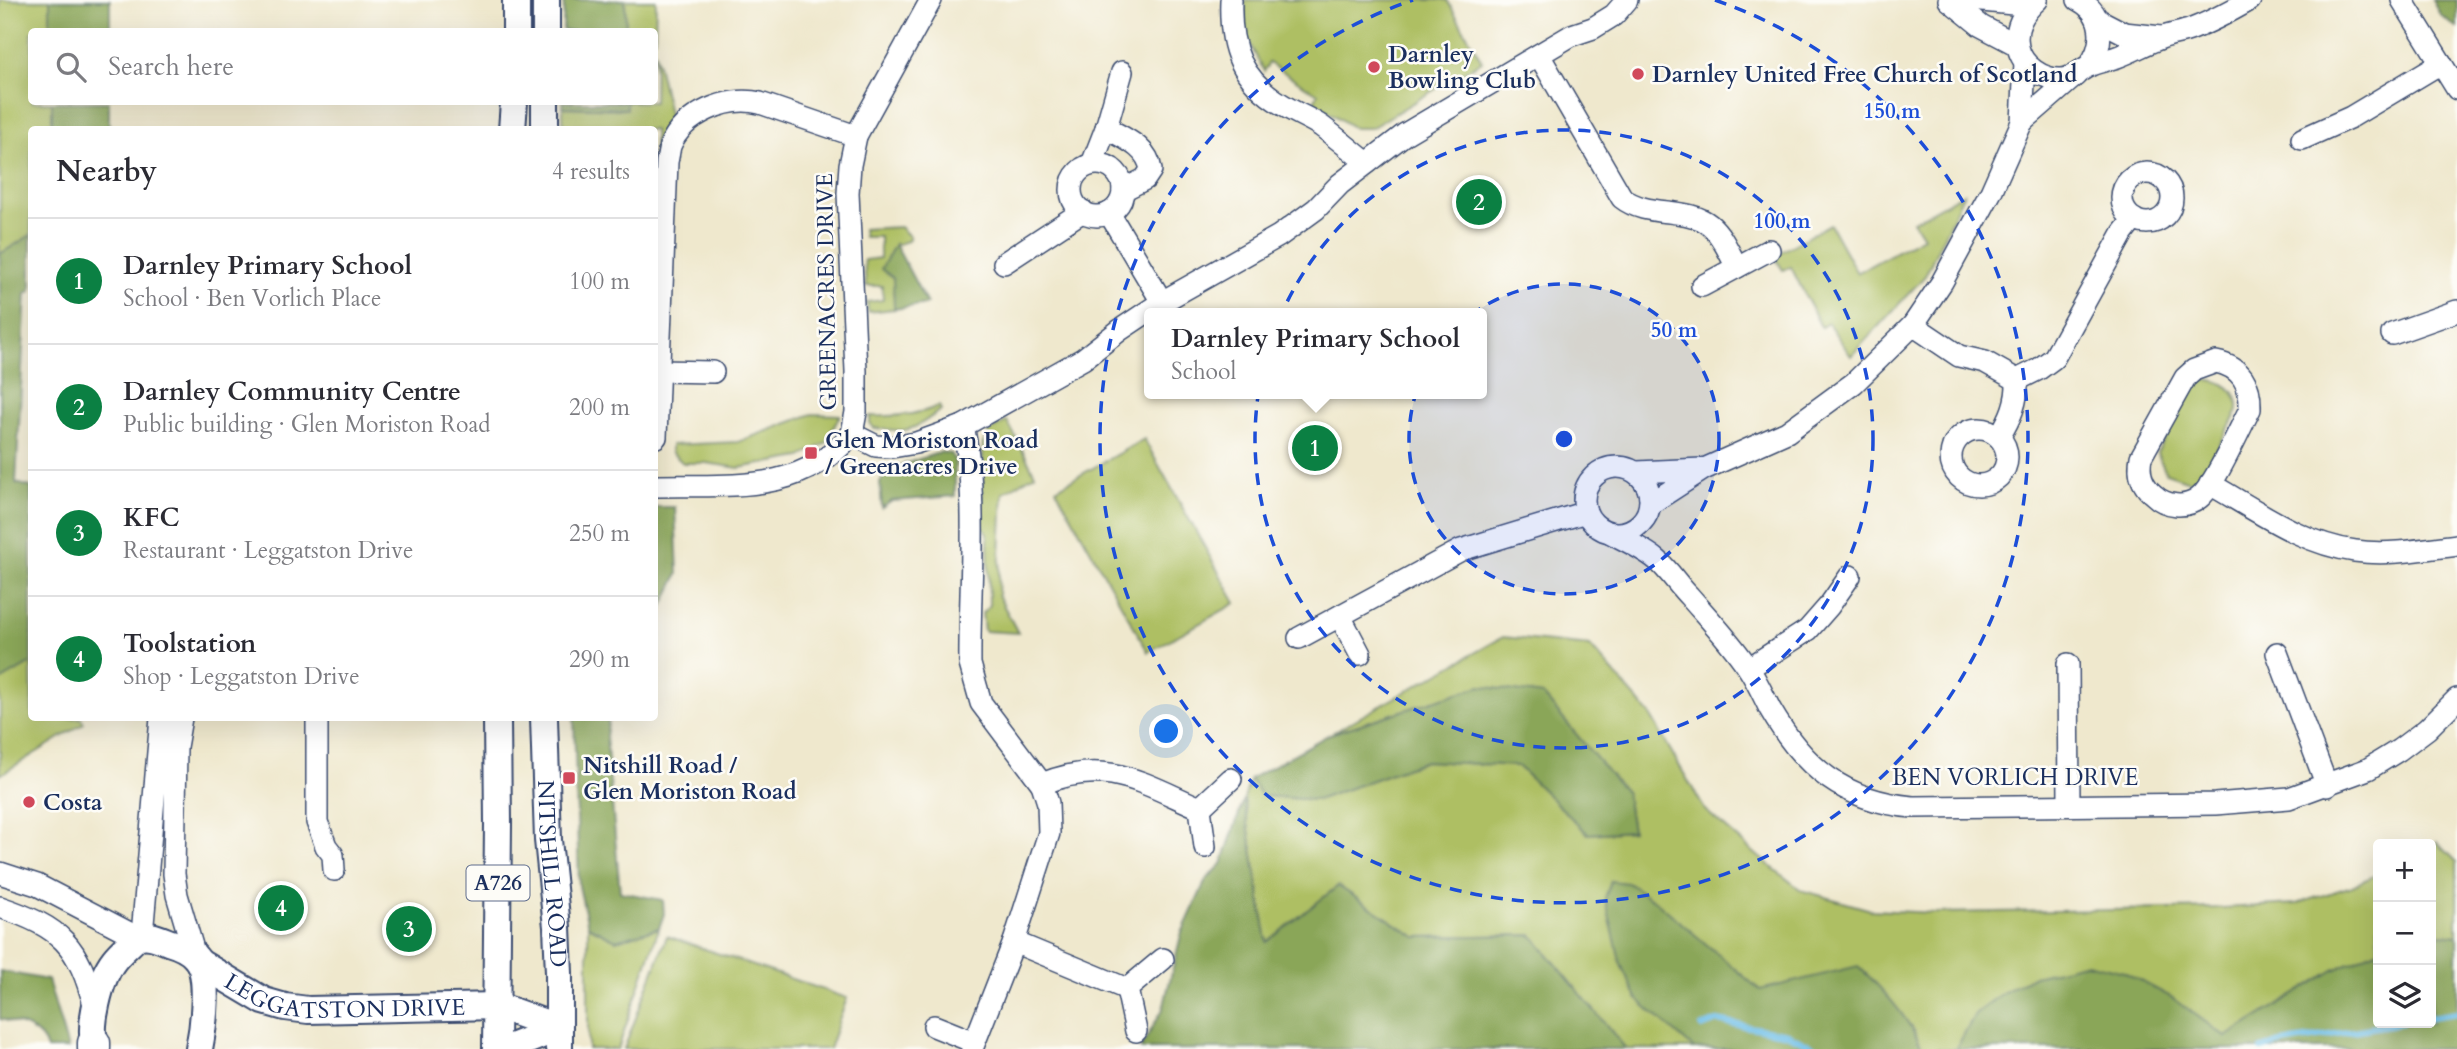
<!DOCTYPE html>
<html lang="en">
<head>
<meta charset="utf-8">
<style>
  body { margin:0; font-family:Cardo,serif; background:#f2f2f3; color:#2b2b33 }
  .controls { position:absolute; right:21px; bottom:21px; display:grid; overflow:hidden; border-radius:7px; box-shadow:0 7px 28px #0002 }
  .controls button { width:63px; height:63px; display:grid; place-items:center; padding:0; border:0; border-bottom:2px solid #e1e1e2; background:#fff; color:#2b2b33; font:35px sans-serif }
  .you { position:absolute; left:1167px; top:732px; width:24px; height:24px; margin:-18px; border:5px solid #fff; border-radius:50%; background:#1a73e8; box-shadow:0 0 0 10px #1a73e833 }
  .badge { display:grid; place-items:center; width:46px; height:46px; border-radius:50%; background:#0b8043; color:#fff; font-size:23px; font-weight:700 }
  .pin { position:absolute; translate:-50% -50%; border:4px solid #fff; box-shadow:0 2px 7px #0006 }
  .popup { position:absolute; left:1144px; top:308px; width:343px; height:91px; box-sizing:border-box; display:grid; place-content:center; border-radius:7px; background:#fff; filter:drop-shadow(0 2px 5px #0005); font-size:23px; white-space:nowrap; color:#7c7c81 }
  .popup b { font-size:26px; color:#2b2b33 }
  .popup::after { content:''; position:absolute; left:50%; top:100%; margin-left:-14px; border:14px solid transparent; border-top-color:#fff }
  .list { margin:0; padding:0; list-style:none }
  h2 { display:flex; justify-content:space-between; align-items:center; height:91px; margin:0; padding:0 28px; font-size:30px }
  h2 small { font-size:23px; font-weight:400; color:#7c7c81 }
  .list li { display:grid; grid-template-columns:46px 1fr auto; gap:21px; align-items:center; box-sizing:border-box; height:126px; padding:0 28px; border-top:2px solid #e1e1e2 }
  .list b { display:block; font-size:26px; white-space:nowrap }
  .list p { margin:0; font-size:23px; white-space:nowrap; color:#7c7c81 }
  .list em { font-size:23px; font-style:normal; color:#7c7c81 }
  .icon { flex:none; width:38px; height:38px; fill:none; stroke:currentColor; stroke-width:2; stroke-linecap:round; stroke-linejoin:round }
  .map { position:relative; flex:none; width:2457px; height:1049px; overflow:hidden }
  .search { position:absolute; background:#fff; box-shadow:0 7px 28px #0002; left:28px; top:28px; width:630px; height:77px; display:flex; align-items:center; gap:18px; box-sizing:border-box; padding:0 24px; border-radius:7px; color:#7c7c81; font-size:26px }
  .panel { position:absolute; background:#fff; box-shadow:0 7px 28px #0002; left:28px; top:126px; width:630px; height:595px; border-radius:7px }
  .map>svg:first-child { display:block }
</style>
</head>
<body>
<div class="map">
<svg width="2457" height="1049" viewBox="0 0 2457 1049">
  <rect width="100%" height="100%" fill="#fdfcf7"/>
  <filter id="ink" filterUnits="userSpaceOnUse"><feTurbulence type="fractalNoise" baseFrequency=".0143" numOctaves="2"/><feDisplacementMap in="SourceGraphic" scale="14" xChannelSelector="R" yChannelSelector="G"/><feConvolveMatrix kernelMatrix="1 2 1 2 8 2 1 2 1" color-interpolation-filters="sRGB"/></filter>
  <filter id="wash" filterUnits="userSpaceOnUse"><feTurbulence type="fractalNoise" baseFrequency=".00686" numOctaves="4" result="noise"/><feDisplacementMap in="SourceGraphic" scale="28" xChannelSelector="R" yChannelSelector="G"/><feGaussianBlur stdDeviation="1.57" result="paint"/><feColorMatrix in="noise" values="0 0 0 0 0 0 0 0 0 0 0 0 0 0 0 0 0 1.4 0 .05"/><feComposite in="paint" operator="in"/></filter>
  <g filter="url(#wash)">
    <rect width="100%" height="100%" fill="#efe8cd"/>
    <g fill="#aebf63" stroke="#647760" stroke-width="2">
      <path d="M 0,0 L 50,0 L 50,31 L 32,32 L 32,102 L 52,102 L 52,129 L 32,130 L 31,235 L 0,254 Z"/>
      <path d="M 625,0 L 656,0 L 655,39 L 654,32 L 626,31 Z"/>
      <path d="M 1245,0 L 1447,0 L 1482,61 L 1371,128 L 1354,128 L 1314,102 L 1318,94 L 1269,63 L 1264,71 L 1245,35 Z"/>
      <path d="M 655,51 L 670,118 L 656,144 L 655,187 L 654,130 L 563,129 L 563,107 L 627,109 L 627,102 L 654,102 Z"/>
      <path d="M 1964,193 L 1925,276 L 1851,356 L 1828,323 L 1821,327 L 1791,267 L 1783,270 L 1774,256 L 1830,224 L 1857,273 L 1923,237 L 1913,221 Z"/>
      <path d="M 900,227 L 910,237 L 908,241 L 895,245 L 894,309 L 868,312 L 867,302 L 883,300 L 882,286 L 866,286 L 864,260 L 880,258 L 880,237 L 864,237 L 863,229 Z"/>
      <path d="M 2205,379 C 2224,381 2240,390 2238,411 L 2200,480 L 2192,482 L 2166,473 L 2157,453 L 2195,383 Z"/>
      <path d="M 939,406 L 941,410 C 911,431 911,433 874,428 L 870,423 L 870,416 C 892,417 918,415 939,406 Z"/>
      <path d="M 812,414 L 840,415 L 826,443 L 801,457 L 739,468 L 706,463 L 683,463 L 671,452 L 671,445 L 738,442 Z"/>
      <path d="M 1007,421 L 1035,474 L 1003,493 L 998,595 L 1018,633 L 984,631 L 982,613 L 989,606 L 988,535 L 982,525 L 983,444 L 990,431 Z"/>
      <path d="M 1144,439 L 1236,603 L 1148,652 L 1056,489 Z"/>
      <path d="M 1503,637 L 1590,646 L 1649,713 L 1705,810 L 1759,857 L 1801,890 L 1871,910 L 1935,913 L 2222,908 L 2296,904 L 2352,886 L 2378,874 L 2378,1023 L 2431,1023 L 2431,845 L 2437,842 L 2457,862 L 2457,1049 L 1626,1049 L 1532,935 L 1416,937 L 1338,886 L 1267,943 L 1244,799 L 1250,779 L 1262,796 L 1317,800 L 1425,761 L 1518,766 L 1588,834 L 1632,831 L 1626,793 L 1480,686 L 1330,734 Z"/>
      <path d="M 31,663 L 32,718 L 81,718 L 84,723 L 0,775 L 0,681 Z"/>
      <path d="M 588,926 L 616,940 L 659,928 L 618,1049 L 588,1049 Z"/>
      <path d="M 667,936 L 847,998 L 829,1049 L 624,1049 Z"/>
    </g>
    <g fill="#8aa659" stroke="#526a5c" stroke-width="2">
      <rect x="50" y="0" width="60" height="31"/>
      <path d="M 564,0 L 625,0 L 626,31 L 563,31 Z"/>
      <path d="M 2432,0 L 2457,0 L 2457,28 L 2440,15 Z"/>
      <rect x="52" y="102" width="57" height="27"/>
      <path d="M 563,102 L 627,102 L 627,109 L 563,107 Z"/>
      <path d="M 31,235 L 31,291 L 26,293 L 16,483 L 31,487 L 31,663 L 0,681 L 0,254 Z"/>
      <path d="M 895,244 L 927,304 L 894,309 L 893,278 L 881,269 Z"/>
      <path d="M 941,452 L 951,454 L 955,461 L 955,496 L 892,501 L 882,508 L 880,482 L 888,469 Z"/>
      <path d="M 655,507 L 675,507 L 678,574 L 655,623 Z"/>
      <path d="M 1480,686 L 1543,695 L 1626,793 L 1632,831 L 1588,834 L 1518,766 L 1425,761 L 1317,800 L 1262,796 L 1250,779 L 1330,734 Z"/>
      <path d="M 574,718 L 609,718 L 606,736 L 620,892 L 663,900 L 664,914 L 659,928 L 616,940 L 588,926 L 579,886 Z"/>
      <path d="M 1244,799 L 1267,942 L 1338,886 L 1416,937 L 1532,935 L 1626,1049 L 1140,1049 L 1163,1009 L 1181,935 L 1206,880 L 1222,864 Z"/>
      <path d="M 1611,881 L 1628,883 L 1658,903 L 1760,990 L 1858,966 C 1884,990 1908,1017 1923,1049 L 1694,1049 L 1638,1000 L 1621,965 L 1605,898 Z"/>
      <path d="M 2442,934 L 2457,936 L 2457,1049 L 1956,1049 L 1975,1014 L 2002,993 L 2034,976 L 2087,963 L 2124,972 L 2173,998 L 2226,1037 L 2334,970 L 2378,950 L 2378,1023 L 2431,1023 L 2431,935 Z"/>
      <path d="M 0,971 L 48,980 L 68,1049 L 47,1049 C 42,1029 18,1023 0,1019 Z"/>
    </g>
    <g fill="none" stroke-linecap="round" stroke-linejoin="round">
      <g stroke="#6cbee8" stroke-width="6">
        <path d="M 2431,1017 L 2457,1013"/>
        <path d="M 1702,1027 L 1717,1021 L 1787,1034 L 1818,1049"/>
        <path d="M 2262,1049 L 2277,1044 L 2401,1023"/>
      </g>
    </g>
  </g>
  <g filter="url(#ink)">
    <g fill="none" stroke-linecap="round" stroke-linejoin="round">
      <g stroke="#3b4b6f" stroke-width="24">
        <g id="minor">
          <path d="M 1231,0 C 1229,48 1241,80 1283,105 C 1295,113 1309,118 1321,126 C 1337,138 1352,151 1367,163"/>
          <path d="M 1949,0 L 1981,26 L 2017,45"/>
          <path d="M 1972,0 L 2013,4 L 2037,0"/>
          <path d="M 2037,0 C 2023,13 2014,27 2018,47 C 2022,66 2043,80 2062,79 C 2074,78 2081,69 2091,65 C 2099,62 2108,60 2117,57 C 2132,52 2146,43 2161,38 C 2171,34 2182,33 2192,29 C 2213,21 2231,11 2250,0"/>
          <path d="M 2078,0 C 2105,13 2105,44 2089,66"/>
          <path d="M 2402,0 L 2457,89"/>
          <path d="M 2097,19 L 2124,33 L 2161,37"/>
          <path d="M 1539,55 L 1622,198 C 1647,218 1687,206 1710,225 C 1722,235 1729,253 1737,267"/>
          <path d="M 2022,122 L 2076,75"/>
          <path d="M 1106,128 C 1124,138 1148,147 1151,170 L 1145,179 L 1123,190"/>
          <path d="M 2302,139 L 2351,117 L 2441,63"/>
          <path d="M 1092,164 L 1106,128 L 1122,72"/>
          <circle cx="1097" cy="190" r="26"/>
          <circle cx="2147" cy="198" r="25"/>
          <path d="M 1109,213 L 1162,302"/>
          <path d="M 1004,263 L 1083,211"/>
          <path d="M 1702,286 L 1769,250"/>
          <path d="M 1913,325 L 1959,356 L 1985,362 L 2017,380 L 2039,369 L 2054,358 L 2123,233 L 2134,219"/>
          <path d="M 2392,334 L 2457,311"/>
          <path d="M 2216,362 C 2241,367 2251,384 2250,409 C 2240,428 2214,487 2199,498 C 2186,509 2165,506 2154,495 C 2141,485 2138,472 2141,457 L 2185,378 L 2194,370 Z"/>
          <path d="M 659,371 L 713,372"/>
          <path d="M 963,426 C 979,499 969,588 970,664 L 981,703 L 1042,784 L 1048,803 L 1049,833 L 1014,942 L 972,1049"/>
          <circle cx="1979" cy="457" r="28"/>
          <path d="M 852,434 L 856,412 L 856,371 L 848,193 L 850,165 L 856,136 L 931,0"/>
          <path d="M 656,437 L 667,162 C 668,157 669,151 670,146 C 683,114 728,95 760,103 L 856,136"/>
          <path d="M 1999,437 C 2010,419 2018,402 2017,380"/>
          <circle cx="1617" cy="500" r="33"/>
          <path d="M 1637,472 L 1702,469"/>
          <path d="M 2210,484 C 2256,510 2302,544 2355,551 C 2388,556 2425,549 2457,545"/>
          <path d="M 654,486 C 727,484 800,496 852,434 L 876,446 L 892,447 L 916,443 L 963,426 L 1083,359 L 1120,330 L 1162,302 L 1279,236 L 1316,209 L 1340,184 L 1405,134 L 1572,35 L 1593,28 L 1614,15 L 1627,0"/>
          <path d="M 1650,504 L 1704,469 L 1787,432 L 1854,383 L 1913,325 L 1942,282 L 1991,192 L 2022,122 L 2025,63"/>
          <path d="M 1611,533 C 1626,541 1644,549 1657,560 C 1669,570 1678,585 1689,596 C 1709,619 1730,641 1747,666 C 1756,679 1763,695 1770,709 C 1804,768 1844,801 1913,807 L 2215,804 L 2289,798 L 2368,769 L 2399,750 L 2427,729 L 2457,699"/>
          <path d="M 1340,616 L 1360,654"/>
          <path d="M 1299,638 L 1461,550 L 1586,512"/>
          <path d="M 2277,653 L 2327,786"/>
          <path d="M 2068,664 L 2069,804"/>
          <path d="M 1749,668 L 1808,630 L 1829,606 L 1850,576"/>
          <path d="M 181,718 L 176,747 L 174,874 L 177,895 L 195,956"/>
          <path d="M 317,718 L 317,822 L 326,846 L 333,855 L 334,870"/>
          <path d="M 1042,784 C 1105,757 1142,783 1200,808"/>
          <path d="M 1205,847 L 1200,808 L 1231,779"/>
          <path d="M 0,873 L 37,885 L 137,937"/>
          <path d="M 0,907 C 62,928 78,944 95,1008"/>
          <path d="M 142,935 L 161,718"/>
          <path d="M 1014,942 L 1127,989"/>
          <path d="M 934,1026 L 974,1042"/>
          <path d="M 1136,1031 L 1127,989 L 1163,959"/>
        </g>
      </g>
      <g stroke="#3b4b6f" stroke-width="30">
        <g id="major">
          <path d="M 516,32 L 516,0"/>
          <path d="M 546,32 L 546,0"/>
          <path d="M 512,130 L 514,102"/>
          <path d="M 545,130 L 545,102"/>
          <path id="s1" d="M 544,718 L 548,840 L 557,927 L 559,973 L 559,1049"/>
          <path id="s2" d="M 200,963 L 264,1001 L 285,1007 L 308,1010 L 498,1006 L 559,1028"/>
          <path d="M 96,1049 C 87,1028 100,978 114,960 C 120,952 129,945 137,937 C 148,933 158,938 168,942 C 178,945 190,950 196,958 C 211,974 203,1029 199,1049"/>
          <path d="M 496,1049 L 498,823 L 497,718"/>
          <path d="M 506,1049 L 559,1028"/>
        </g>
      </g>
      <g stroke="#3b4b6f" stroke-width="35">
        <path id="highway" d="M 94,1043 L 94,1049"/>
      </g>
      <use href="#minor" stroke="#fff" stroke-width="21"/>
      <use href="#major" stroke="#fff" stroke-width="26"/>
      <use href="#highway" stroke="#fff" stroke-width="32"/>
    </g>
  </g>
  <circle cx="1564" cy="439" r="155" fill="#1d4ed8" fill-opacity=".12"/>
  <g fill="none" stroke="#1d4ed8" stroke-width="3.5" stroke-dasharray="12 9">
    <circle cx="1564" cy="439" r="155"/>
    <circle cx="1564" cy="439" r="309"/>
    <path d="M1715 0A464 464 0 1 1 1413 0"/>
  </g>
  <g fill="#d1495b" stroke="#fdfcf7" stroke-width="2.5">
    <circle cx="1374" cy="67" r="7"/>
    <circle cx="1638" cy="74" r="7"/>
    <rect x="804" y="446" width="14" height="14" rx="3.5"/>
    <rect x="562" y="771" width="14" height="14" rx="3.5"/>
    <circle cx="29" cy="802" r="7"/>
  </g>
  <g text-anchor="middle" stroke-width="5" stroke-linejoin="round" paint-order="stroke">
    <rect fill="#fdfcf7" stroke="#5f6c8c" stroke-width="2" x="466.5" y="865.5" width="63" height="35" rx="5"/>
    <g font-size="21" font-weight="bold" fill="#1b2f5e">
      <text x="498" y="890">A726</text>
    </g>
    <g font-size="23" font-weight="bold" fill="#1b2f5e" stroke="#fdfcf7" text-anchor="start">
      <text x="1388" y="62">Darnley<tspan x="1388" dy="26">Bowling Club</tspan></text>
      <text x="1652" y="82">Darnley United Free Church of Scotland</text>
      <text x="825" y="448">Glen Moriston Road<tspan x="825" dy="26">/ Greenacres Drive</tspan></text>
      <text x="583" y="773">Nitshill Road /<tspan x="583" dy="26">Glen Moriston Road</tspan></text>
      <text x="43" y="810">Costa</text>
    </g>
    <g font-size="23" fill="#1b2f5e" stroke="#fdfcf7">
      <text transform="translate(826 292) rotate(-91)" y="8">GREENACRES DRIVE</text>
      <text x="2015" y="785">BEN VORLICH DRIVE</text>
      <text dy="8" stroke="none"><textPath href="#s1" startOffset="156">NITSHILL ROAD</textPath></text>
      <text dy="8" stroke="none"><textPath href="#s2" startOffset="154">LEGGATSTON DRIVE</textPath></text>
    </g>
  </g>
  <circle cx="1564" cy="439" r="10" fill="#1d4ed8" stroke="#fdfcf7" stroke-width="3.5"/>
  <g font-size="21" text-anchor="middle" font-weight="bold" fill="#1d4ed8" stroke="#fdfcf7" stroke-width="5" stroke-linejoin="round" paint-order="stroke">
    <text x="1892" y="118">150 m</text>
    <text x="1782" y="228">100 m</text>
    <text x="1674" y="337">50 m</text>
  </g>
</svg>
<div class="controls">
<button>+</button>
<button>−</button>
<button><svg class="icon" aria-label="layers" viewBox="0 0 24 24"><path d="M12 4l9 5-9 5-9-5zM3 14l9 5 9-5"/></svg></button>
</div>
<div class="you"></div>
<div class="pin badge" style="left:1315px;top:448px">1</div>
<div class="popup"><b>Darnley Primary School</b>School</div>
<div class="pin badge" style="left:1479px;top:202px">2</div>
<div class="pin badge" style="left:409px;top:929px">3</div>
<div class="pin badge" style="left:281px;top:908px">4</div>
<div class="search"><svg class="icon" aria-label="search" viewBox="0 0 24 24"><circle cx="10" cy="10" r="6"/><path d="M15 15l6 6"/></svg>Search here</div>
<section class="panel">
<h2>Nearby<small>4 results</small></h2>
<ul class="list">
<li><span class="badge">1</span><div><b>Darnley Primary School</b><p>School · Ben Vorlich Place</p></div><em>100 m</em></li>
<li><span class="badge">2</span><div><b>Darnley Community Centre</b><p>Public building · Glen Moriston Road</p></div><em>200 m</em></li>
<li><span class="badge">3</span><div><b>KFC</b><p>Restaurant · Leggatston Drive</p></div><em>250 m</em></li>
<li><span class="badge">4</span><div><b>Toolstation</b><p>Shop · Leggatston Drive</p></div><em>290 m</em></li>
</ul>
</section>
</div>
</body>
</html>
